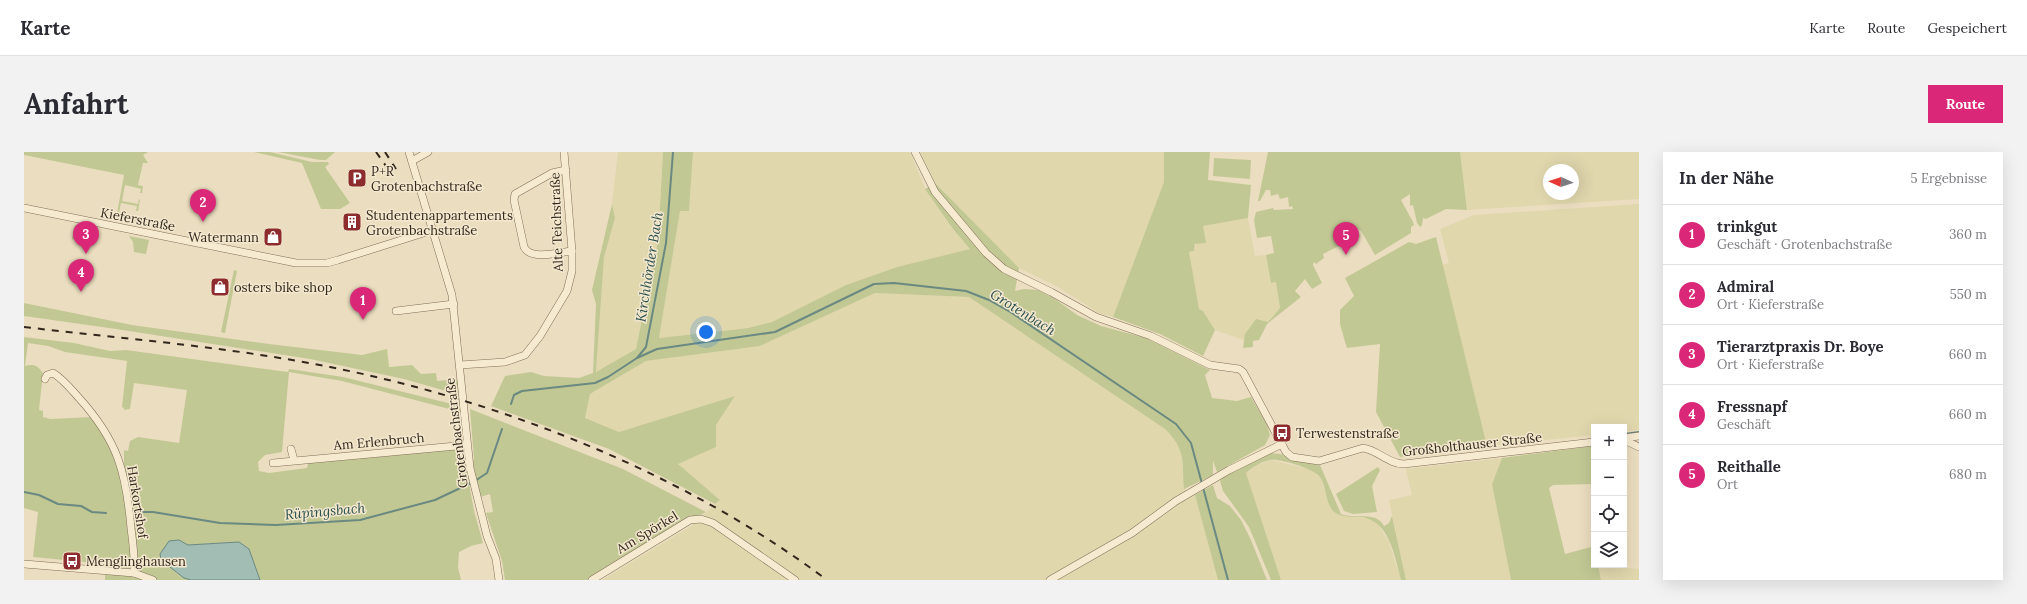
<!DOCTYPE html>
<html lang="de">
<head>
<meta charset="utf-8">
<style>
  body { margin:0; font-family:Lora,serif; background:#f2f2f3; color:#2b2b33 }
  .controls { position:absolute; right:12px; bottom:12px; display:grid; overflow:hidden; border-radius:0px; box-shadow:0 4px 16px #0002 }
  .controls button { width:36px; height:36px; display:grid; place-items:center; padding:0; border:0; border-bottom:1px solid #e1e1e2; background:#fff; color:#2b2b33; font:20px sans-serif }
  .compass { position:absolute; left:1519px; top:12px; width:36px; height:36px; border-radius:50%; background:#fff; box-shadow:0 4px 16px #0002; rotate:273deg }
  .you { position:absolute; left:682px; top:180px; width:14px; height:14px; margin:-10px; border:3px solid #fff; border-radius:50%; background:#1a73e8; box-shadow:0 0 0 6px #1a73e833 }
  .badge { display:grid; place-items:center; width:26px; height:26px; border-radius:50%; background:#db2777; color:#fff; font-size:13px; font-weight:700 }
  .pin { position:absolute; translate:-50% -33px; filter:drop-shadow(0 1px 2px #0008) }
  .pin::after { content:''; position:absolute; top:21px; width:14px; height:12px; background:inherit; clip-path:polygon(0 0,100% 0,50% 100%) }
  .list { margin:0; padding:0; list-style:none }
  h2 { display:flex; justify-content:space-between; align-items:center; height:52px; margin:0; padding:0 16px; font-size:17px }
  h2 small { font-size:13px; font-weight:400; color:#7c7c81 }
  .list li { display:grid; grid-template-columns:26px 1fr auto; gap:12px; align-items:center; box-sizing:border-box; height:60px; padding:0 16px; border-top:1px solid #e1e1e2 }
  .list b { display:block; font-size:15px; white-space:nowrap }
  .list p { margin:0; font-size:13px; white-space:nowrap; color:#7c7c81 }
  .list em { font-size:13px; font-style:normal; color:#7c7c81 }
  .icon { flex:none; width:22px; height:22px; fill:none; stroke:currentColor; stroke-width:2; stroke-linecap:round; stroke-linejoin:round }
  .map { position:relative; flex:none; width:1615px; height:428px; overflow:hidden; border-radius:0px }
  header { display:flex; align-items:center; gap:24px; box-sizing:border-box; height:56px; padding:0 20px; background:#fff; border-bottom:1px solid #e1e1e2 }
  header strong { font-size:19px }
  nav { display:flex; gap:22px; margin-inline-start:auto; font-size:14px }
  .intro { display:flex; align-items:center; justify-content:space-between; box-sizing:border-box; height:96px; padding:0 24px }
  h1 { margin:0; font-size:28px }
  .button { padding:10px 18px; border-radius:0px; background:#db2777; color:#fff; font-size:14px; font-weight:700 }
  main { display:flex; gap:24px; padding:0 24px }
  aside { flex:1; background:#fff; border-radius:0px; box-shadow:0 4px 16px #0002 }
  .map>svg:first-child { display:block }
</style>
</head>
<body>
<header>
<strong>Karte</strong>
<nav><a>Karte</a><a>Route</a><a>Gespeichert</a></nav>
</header>
<div class="intro"><h1>Anfahrt</h1><a class="button">Route</a></div>
<main>
<div class="map">
<svg width="1615" height="428" viewBox="0 0 1615 428">
  <rect width="100%" height="100%" fill="#ebddbf"/>
  <g fill="#e0d7ad" fill-rule="evenodd">
    <path d="M 594,0 L 639,0 L 634,89 L 612,197 L 572,221 L 580,105 L 591,66 L 588,52 Z"/>
    <path d="M 669,0 L 886,0 L 901,37 L 929,77 L 947,97 L 873,115 L 822,133 L 748,170 L 724,176 L 635,186 L 656,59 L 665,59 Z"/>
    <path d="M 896,0 L 1140,0 L 1140,30 L 1089,165 L 1075,161 L 1034,135 L 995,116 L 911,31 Z"/>
    <path d="M 1436,0 L 1615,0 L 1615,47 L 1443,58 ZM 1525,18 L 1549,18 L 1549,42 L 1525,42 Z"/>
    <path d="M 1615,52 L 1615,278 L 1600,280 L 1600,275 L 1570,275 L 1570,283 L 1463,294 L 1418,113 L 1425,111 L 1416,77 L 1450,63 Z"/>
    <path d="M 1224,66 L 1231,104 L 1242,103 L 1247,131 L 1252,130 L 1256,156 L 1226,190 L 1191,178 L 1179,159 L 1175,157 L 1164,100 L 1170,99 L 1179,74 Z"/>
    <path d="M 851,141 L 945,145 L 1141,277 L 1152,288 L 1156,296 L 1163,347 L 1171,343 L 1194,428 L 578,428 L 667,374 L 696,348 L 653,312 L 691,295 L 692,273 L 711,244 L 595,280 L 561,266 L 566,242 L 622,209 L 736,194 Z"/>
    <path d="M 1478,306 L 1468,332 L 1487,428 L 1382,428 L 1365,348 L 1388,343 L 1382,317 Z"/>
    <path d="M 1247,308 L 1289,318 L 1297,326 L 1306,354 L 1310,360 L 1325,365 L 1344,366 L 1353,371 L 1365,390 L 1377,428 L 1257,428 L 1222,321 L 1233,313 Z"/>
    <path d="M 1574,413 L 1615,417 L 1615,428 L 1577,428 Z"/>
  </g>
  <g fill="#c2c894" fill-rule="evenodd">
    <path d="M 0,0 L 124,0 L 119,3 L 124,11 L 119,11 L 114,33 L 119,34 L 118,41 L 116,41 L 117,37 L 101,33 L 98,49 L 114,52 L 115,47 L 116,48 L 114,59 L 112,59 L 113,54 L 97,51 L 94,66 L 110,69 L 113,65 L 112,71 L 92,67 L 100,23 L 0,3 Z"/>
    <path d="M 230,0 L 246,0 L 288,10 L 304,10 L 305,12 L 301,15 L 326,51 L 316,57 L 297,57 L 278,11 Z"/>
    <path d="M 254,0 L 311,0 L 302,8 L 296,8 Z"/>
    <path d="M 639,0 L 669,0 L 665,59 L 656,59 L 635,186 L 724,176 L 748,170 L 822,133 L 873,115 L 946,97 L 929,77 L 901,37 L 911,31 L 995,116 L 991,139 L 1000,137 L 1014,138 L 1031,147 L 1053,163 L 1077,174 L 1122,186 L 1186,218 L 1181,223 L 1188,246 L 1213,249 L 1227,245 L 1243,273 L 1246,283 L 1241,293 L 1193,320 L 1189,309 L 1189,323 L 1160,337 C 1158,310 1162,297 1141,277 L 945,145 L 851,141 L 736,194 L 622,209 L 566,242 L 561,266 L 595,280 L 711,244 L 692,273 L 692,295 L 654,312 L 696,348 L 691,352 L 585,297 L 467,254 L 481,224 L 507,220 L 520,224 L 555,226 L 569,221 L 572,152 L 568,138 L 588,52 L 591,66 L 580,105 L 572,220 L 612,197 L 634,89 Z"/>
    <path d="M 1140,0 L 1186,0 L 1184,28 L 1227,33 L 1224,66 L 1179,74 L 1182,91 L 1171,92 L 1170,99 L 1165,100 L 1175,157 L 1179,159 L 1191,178 L 1179,204 L 1136,182 L 1089,165 L 1140,30 Z"/>
    <path d="M 1244,0 L 1436,0 L 1443,58 L 1422,57 L 1402,67 L 1399,66 L 1398,73 L 1396,75 L 1393,71 L 1389,53 L 1386,54 L 1386,42 L 1377,48 L 1389,70 L 1390,73 L 1387,75 L 1387,81 L 1351,103 L 1337,79 L 1330,75 L 1330,78 L 1333,79 L 1337,85 L 1334,84 L 1299,102 L 1300,106 L 1292,112 L 1290,110 L 1289,113 L 1298,131 L 1288,137 L 1281,127 L 1271,139 L 1277,145 L 1243,172 L 1235,188 L 1229,189 L 1229,195 L 1219,196 L 1221,182 L 1232,167 L 1244,170 L 1256,156 L 1252,130 L 1247,131 L 1242,103 L 1250,101 L 1247,84 L 1233,86 L 1230,68 L 1232,60 L 1249,56 L 1250,58 L 1269,57 L 1268,54 L 1265,55 L 1264,45 L 1256,47 L 1254,42 L 1247,44 L 1246,38 L 1242,38 L 1236,49 L 1234,49 Z"/>
    <path d="M 1190,6 L 1227,8 L 1226,27 L 1189,24 Z"/>
    <path d="M 51,73 L 62,75 L 59,90 L 48,87 Z"/>
    <path d="M 105,84 L 125,88 L 122,102 L 110,100 L 109,90 Z"/>
    <path d="M 1412,85 L 1463,294 L 1376,305 L 1352,260 L 1356,192 L 1323,196 L 1322,193 L 1316,172 L 1316,158 L 1330,144 L 1321,126 L 1385,90 L 1392,92 Z"/>
    <path d="M 210,118 L 213,119 L 201,181 L 197,180 Z"/>
    <path d="M 0,151 L 108,173 L 245,192 L 338,203 L 363,197 L 365,215 L 388,213 L 397,222 L 412,221 L 413,229 L 434,227 L 436,243 L 380,227 L 286,207 L 92,177 L 0,164 Z"/>
    <path d="M 0,185 L 50,191 L 86,199 L 102,198 L 264,220 L 265,217 L 319,225 L 436,254 L 437,260 L 318,229 L 265,220 L 258,300 L 241,303 L 234,310 L 235,319 L 245,321 L 283,316 L 284,311 L 435,296 L 440,303 L 450,359 L 459,391 L 447,394 L 435,400 L 434,415 L 437,428 L 236,428 L 225,397 L 215,390 L 164,393 L 155,388 L 145,389 L 136,402 C 145,413 152,424 167,428 L 81,428 L 81,412 L 9,405 L 14,360 L 0,356 ZM 4,191 L 24,194 L 41,200 L 103,209 L 98,255 L 100,256 L 100,258 L 106,257 L 110,231 L 163,238 L 155,291 L 114,285 L 106,289 L 104,299 L 100,298 L 100,316 L 106,339 L 100,338 L 91,301 L 69,265 L 26,267 L 19,265 L 19,259 L 15,258 L 19,221 C 13,213 10,212 1,214 Z"/>
    <path d="M 446,257 L 599,317 L 682,360 L 607,401 L 563,428 L 481,428 L 478,409 L 462,361 L 469,360 L 466,342 L 456,345 L 449,310 L 450,307 Z"/>
    <path d="M 1569,294 L 1570,332 L 1529,333 L 1525,336 L 1541,402 L 1567,395 L 1568,410 L 1570,410 L 1570,413 L 1574,413 L 1577,428 L 1487,428 L 1468,332 L 1478,306 Z"/>
    <path d="M 1246,301 L 1256,302 L 1275,309 L 1296,313 L 1317,362 C 1331,368 1352,358 1360,374 L 1365,371 L 1368,364 L 1382,428 L 1377,428 C 1371,405 1365,366 1335,365 C 1326,365 1316,365 1309,359 C 1301,350 1303,335 1296,325 C 1291,317 1255,306 1246,308 C 1236,310 1229,315 1222,321 L 1257,428 L 1247,428 L 1225,375 L 1199,339 L 1196,329 L 1202,322 Z"/>
    <path d="M 1354,315 L 1356,318 L 1348,334 L 1353,360 L 1329,362 L 1320,359 L 1312,342 Z"/>
    <path d="M 1189,333 L 1193,346 L 1206,354 L 1217,368 L 1227,388 L 1243,428 L 1194,428 L 1171,343 Z"/>
  </g>
  <path fill="#a2bdb4" stroke="#6a8981" d="M 155,388 L 164,393 L 215,390 L 225,397 L 236,428 L 167,428 L 160,426 L 137,408 L 136,402 L 145,389 Z"/>
  <g fill="none" stroke-linecap="round" stroke-linejoin="round">
    <g stroke="#6a8981" stroke-width="2">
      <path d="M 613,206 L 622,195 L 642,91 L 649,0"/>
      <path d="M 487,252 L 490,243 L 498,239 L 571,231 L 584,225 L 613,206 L 633,197 L 751,180 L 850,132 L 870,131 L 942,139 L 965,148 L 988,161 L 1152,272 L 1167,291 L 1204,428"/>
      <path d="M 1600,282 L 1615,280"/>
      <path d="M 451,329 L 463,321 L 478,277"/>
      <path d="M 0,340 L 15,343 L 34,352 L 57,354 L 68,360 L 82,361"/>
      <path d="M 110,360 L 129,360 L 196,371 L 252,373 L 336,368 L 411,348 L 447,331"/>
    </g>
    <g stroke="#826e58" stroke-width="8">
      <g id="minor">
        <path d="M 385,0 L 428,143 L 446,316 L 463,384 L 472,407 L 475,428"/>
        <path d="M 891,0 L 911,40 L 962,101 L 980,117 L 1027,140 L 1072,165 L 1127,184 L 1186,213 L 1215,217 L 1219,220 L 1262,300 L 1268,305 L 1295,309 L 1339,296 C 1354,298 1364,312 1380,312 L 1570,290"/>
        <path d="M 388,9 L 404,0"/>
        <path d="M 542,18 L 528,21 L 491,42 L 490,48 L 500,95 C 507,109 535,100 548,99"/>
        <path d="M 0,56 L 272,111 L 303,111 L 314,108 L 409,78"/>
        <path d="M 372,159 L 430,152"/>
        <path d="M 436,213 L 481,210 L 501,203 L 516,184 L 543,139 L 548,119 L 548,99 L 540,0"/>
        <path d="M 21,227 L 23,223 L 29,221 C 39,227 47,237 55,246 C 94,289 102,320 107,376 C 109,391 111,406 110,421"/>
        <path d="M 1600,286 L 1615,284"/>
        <path d="M 1600,288 L 1615,295"/>
        <path d="M 267,297 L 270,308"/>
        <path d="M 249,311 L 443,293"/>
        <path d="M 0,412 L 110,421 L 129,428"/>
        <path d="M 568,428 L 666,368 L 677,367 L 689,371 L 771,428"/>
        <path d="M 1026,428 L 1108,381 L 1152,349 L 1205,318 L 1258,292"/>
      </g>
    </g>
    <use href="#minor" stroke="#f6ebd1" stroke-width="7"/>
    <g stroke="#32271c" stroke-width="2" stroke-dasharray="7 7" stroke-linecap="butt">
      <path d="M 352,0 L 367,21"/>
      <path d="M 361,0 L 372,17"/>
      <path d="M 0,175 C 102,187 206,195 306,215 C 481,250 660,321 803,428"/>
    </g>
  </g>
  <defs>
    <g id="parking-square" transform="scale(1)"><rect x="-9" y="-9" width="18" height="18" rx="4" fill="#8d2c2e" stroke="#f3e8ce"/><path d="M-3.5-5.5H1a3.5 3.5 0 0 1 0 7H-1V5.5H-3.5ZM-1-3.4V-.6H.8a1.4 1.4 0 0 0 0-2.8Z" fill="#fff"/></g>
    <g id="building-square" transform="scale(1)"><rect x="-9" y="-9" width="18" height="18" rx="4" fill="#8d2c2e" stroke="#f3e8ce"/><path d="M-4-6H4V6H1V3H-1V6H-4ZM-2.5-4.3h1.7v1.8h-1.7ZM.8-4.3h1.7v1.8H.8ZM-2.5-1h1.7V.8h-1.7ZM.8-1h1.7V.8H.8Z" fill="#fff"/></g>
    <g id="shop-square" transform="scale(1)"><rect x="-9" y="-9" width="18" height="18" rx="4" fill="#8d2c2e" stroke="#f3e8ce"/><path d="M-5-2.5h2.3a2.7 3.5 0 0 1 5.4 0H5L5.5 6h-11ZM-1.5-2.5h3a1.5 2.3 0 0 0-3 0Z" fill="#fff"/></g>
    <g id="bus-square" transform="scale(1)"><rect x="-9" y="-9" width="18" height="18" rx="4" fill="#8d2c2e" stroke="#f3e8ce"/><path d="M-5-6H5V4H4V6H2V4H-2V6H-4V4H-5ZM-3.5-4V0h7V-4ZM-3.5 1.2v1.5H-2V1.2ZM2 1.2v1.5H3.5V1.2Z" fill="#fff"/></g>
  </defs>
  <g fill-rule="evenodd">
    <use href="#parking-square" x="333" y="26"/>
    <use href="#building-square" x="328" y="70"/>
    <use href="#shop-square" x="249" y="85"/>
    <use href="#shop-square" x="196" y="135"/>
    <use href="#bus-square" x="1258" y="281"/>
    <use href="#bus-square" x="48" y="409"/>
  </g>
  <g text-anchor="middle" stroke-width="3" stroke-linejoin="round" paint-order="stroke">
    <g font-size="13" fill="#32271c" stroke="#f3e8ce" text-anchor="start">
      <text x="347" y="24">P+R<tspan x="347" dy="15">Grotenbachstraße</tspan></text>
      <text x="342" y="68">Studentenappartements<tspan x="342" dy="15">Grotenbachstraße</tspan></text>
      <text x="235" y="90" text-anchor="end">Watermann</text>
      <text x="210" y="140">osters bike shop</text>
      <text x="1272" y="286">Terwestenstraße</text>
      <text x="62" y="414">Menglinghausen</text>
    </g>
    <g font-size="13" fill="#32271c" stroke="#f3e8ce">
      <text transform="translate(114 67) rotate(11)" y="5">Kieferstraße</text>
      <text transform="translate(532 70) rotate(-92)" y="5">Alte Teichstraße</text>
      <text transform="translate(432 281) rotate(-97)" y="5">Grotenbachstraße</text>
      <text transform="translate(355 289) rotate(-5)" y="5">Am Erlenbruch</text>
      <text transform="translate(1448 292) rotate(-6)" y="5">Großholthauser Straße</text>
      <text transform="translate(114 350) rotate(81)" y="5">Harkortshof</text>
      <text transform="translate(623 380) rotate(-31)" y="5">Am Spörkel</text>
    </g>
    <g font-size="14" font-style="italic" fill="#2c514f" stroke="#f3e8ce">
      <text transform="translate(625 115) rotate(-81)" y="5">Kirchhörder Bach</text>
      <text transform="translate(999 160) rotate(32)" y="5">Grotenbach</text>
      <text transform="translate(301 359) rotate(-5)" y="5">Rüpingsbach</text>
    </g>
  </g>
</svg>
<div class="controls">
<button>+</button>
<button>−</button>
<button><svg class="icon" aria-label="locate" viewBox="0 0 24 24"><circle cx="12" cy="12" r="6"/><path d="M12 2v4M12 18v4M2 12h4M18 12h4"/></svg></button>
<button><svg class="icon" aria-label="layers" viewBox="0 0 24 24"><path d="M12 4l9 5-9 5-9-5zM3 14l9 5 9-5"/></svg></button>
</div>
<svg class="compass" viewBox="-18 -18 36 36"><path d="M0-13l5 13h-10z" fill="#e53935"/><path d="M0 13l5-13h-10z" fill="#7c7c81"/></svg>
<div class="you"></div>
<div class="pin badge" style="left:339px;top:168px">1</div>
<div class="pin badge" style="left:179px;top:70px">2</div>
<div class="pin badge" style="left:62px;top:102px">3</div>
<div class="pin badge" style="left:57px;top:140px">4</div>
<div class="pin badge" style="left:1322px;top:103px">5</div>
</div>
<aside>
<h2>In der Nähe<small>5 Ergebnisse</small></h2>
<ul class="list">
<li><span class="badge">1</span><div><b>trinkgut</b><p>Geschäft · Grotenbachstraße</p></div><em>360 m</em></li>
<li><span class="badge">2</span><div><b>Admiral</b><p>Ort · Kieferstraße</p></div><em>550 m</em></li>
<li><span class="badge">3</span><div><b>Tierarztpraxis Dr. Boye</b><p>Ort · Kieferstraße</p></div><em>660 m</em></li>
<li><span class="badge">4</span><div><b>Fressnapf</b><p>Geschäft</p></div><em>660 m</em></li>
<li><span class="badge">5</span><div><b>Reithalle</b><p>Ort</p></div><em>680 m</em></li>
</ul>
</aside>
</main>
</body>
</html>
